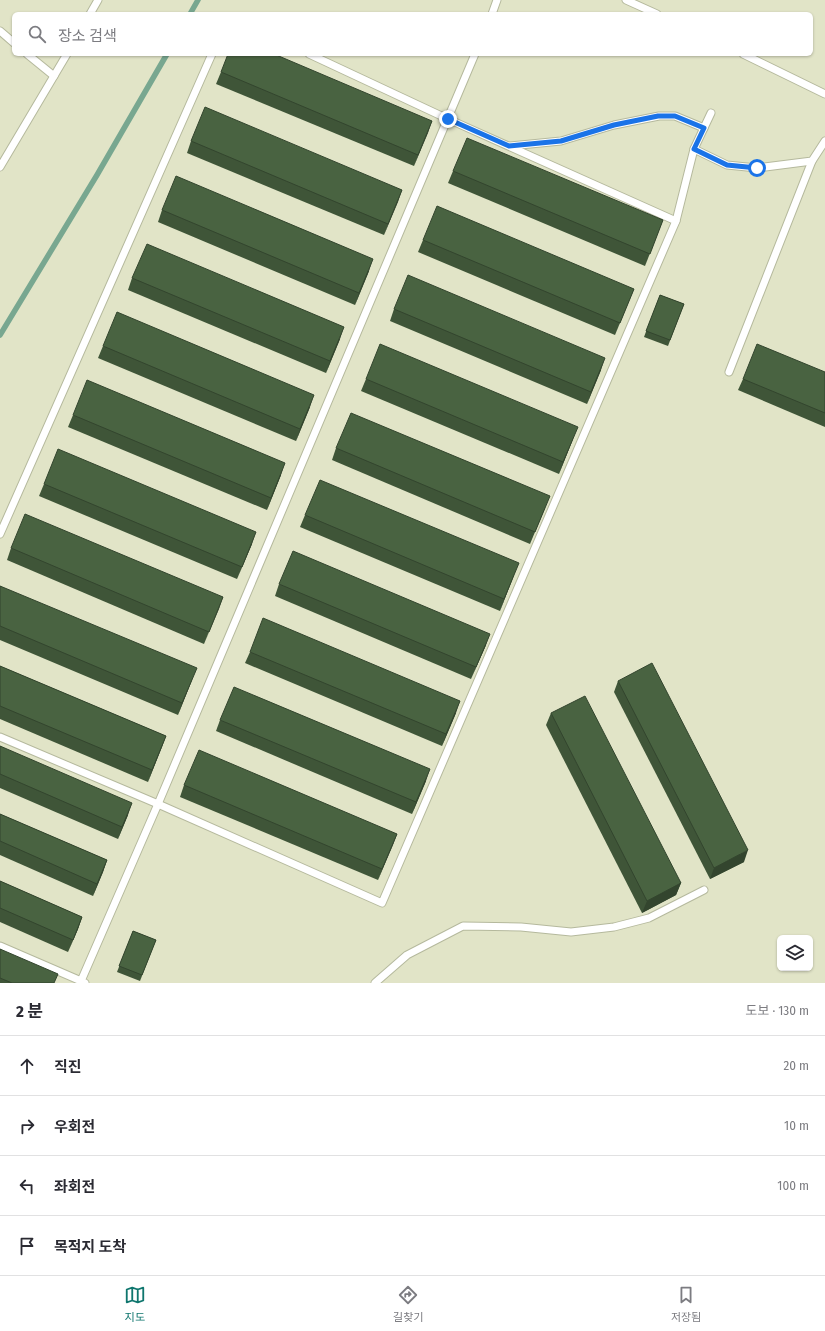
<!DOCTYPE html>
<html lang="ko">
<head>
<meta charset="utf-8">
<style>
  body { margin:0; font-family:"Fira Sans Condensed","Noto Sans KR",sans-serif; background:#f7f7f7; color:#2b2b33 }
  .controls { position:absolute; right:12px; bottom:12px; display:grid; overflow:hidden; border-radius:6px; box-shadow:0 1px 3px #0004 }
  .controls button { width:36px; height:36px; display:grid; place-items:center; padding:0; border:0; border-bottom:1px solid #e1e1e2; background:#fff; color:#2b2b33; font:20px sans-serif }
  .stop { position:absolute; width:12px; height:12px; margin:-9px; border:3px solid #1a73e8; border-radius:50%; background:#fff }
  .stop.end { background:#1a73e8; border-color:#fff; box-shadow:0 1px 4px #0008 }
  .list { margin:0; padding:0; list-style:none }
  h2 { display:flex; justify-content:space-between; align-items:center; height:52px; margin:0; padding:0 16px; font-size:17px }
  h2 small { font-size:13px; font-weight:400; color:#7c7c81 }
  .list li { display:grid; grid-template-columns:26px 1fr auto; gap:12px; align-items:center; box-sizing:border-box; height:60px; padding:0 16px; border-top:1px solid #e1e1e2 }
  .list b { display:block; font-size:15px; white-space:nowrap }
  .list em { font-size:13px; font-style:normal; color:#7c7c81 }
  .icon { flex:none; width:22px; height:22px; fill:none; stroke:currentColor; stroke-width:2; stroke-linecap:round; stroke-linejoin:round }
  .map { position:relative; flex:none; width:825px; height:983px; overflow:hidden }
  .search { position:absolute; background:#fff; box-shadow:0 1px 3px #0004; left:12px; right:12px; top:12px; height:44px; display:flex; align-items:center; gap:10px; box-sizing:border-box; padding:0 14px; border-radius:6px; color:#7c7c81; font-size:15px }
  .sheet { height:292px; background:#fff }
  nav { display:flex; justify-content:space-around; align-items:center; box-sizing:border-box; height:56px; border-top:1px solid #e1e1e2; background:#fff; font-size:11px; color:#7c7c81 }
  nav a { display:grid; justify-items:center; gap:2px }
  nav .on { color:#0f766e }
  .map>svg:first-child { display:block }
</style>
</head>
<body>
<div class="map">
<svg width="825" height="983" viewBox="0 0 825 983">
  <rect width="100%" height="100%" fill="#e1e4c7"/>
  <g fill="none" stroke-linecap="round" stroke-linejoin="round">
    <g stroke="#78a790" stroke-width="5.5">
      <path d="M 190,14 L 198,0"/>
      <path d="M 0,335 L 97,175 L 167,54"/>
    </g>
    <g stroke="#b5b99d" stroke-width="9">
      <g id="service">
        <path d="M 626,0 L 657,14"/>
        <path d="M 90,14 L 98,0"/>
        <path d="M 492,14 L 497,0"/>
        <path d="M 0,31 L 14,43"/>
        <path d="M 27,54 L 54,76"/>
        <path d="M 743,54 L 825,94"/>
        <path d="M 510,146 L 561,141 L 614,125 L 659,116 L 675,116 L 704,128"/>
        <path d="M 694,149 L 727,165 L 757,168 L 812,161 L 825,141"/>
        <path d="M 0,167 L 67,54"/>
        <path d="M 676,221 L 694,149 L 711,113"/>
        <path d="M 729,372 L 812,161"/>
        <path d="M 0,534 L 212,54"/>
        <path d="M 0,737 L 158,804 L 382,903 L 676,221 L 448,119 L 309,54"/>
        <path d="M 0,946 L 81,981"/>
        <path d="M 85,983 L 81,981 L 158,804 L 475,54"/>
        <path d="M 375,983 L 407,955 L 463,926 L 521,927 L 571,932 L 614,927 L 649,918 L 704,890"/>
      </g>
    </g>
    <use href="#service" stroke="#fff" stroke-width="7"/>
  </g>
  <g fill="#3f5538">
    <path d="M 221,72 L 432,121 L 414,166 L 216,84 Z"/>
    <path d="M 191,141 L 402,190 L 384,235 L 187,153 Z"/>
    <path d="M 453,171 L 663,220 L 645,266 L 448,183 Z"/>
    <path d="M 162,210 L 369,271 L 355,305 L 158,222 Z"/>
    <path d="M 423,240 L 634,289 L 615,335 L 418,252 Z"/>
    <path d="M 132,278 L 340,339 L 326,373 L 128,290 Z"/>
    <path d="M 660,295 L 684,304 L 668,346 L 644,337 Z"/>
    <path d="M 394,309 L 601,370 L 587,404 L 390,321 Z"/>
    <path d="M 103,346 L 310,407 L 296,441 L 98,358 Z"/>
    <path d="M 825,372 L 825,427 L 738,390 L 743,379 Z"/>
    <path d="M 366,379 L 573,439 L 559,474 L 361,391 Z"/>
    <path d="M 73,415 L 281,475 L 267,510 L 68,427 Z"/>
    <path d="M 336,448 L 545,508 L 530,544 L 332,460 Z"/>
    <path d="M 44,484 L 252,544 L 237,579 L 39,496 Z"/>
    <path d="M 305,515 L 514,575 L 500,611 L 300,527 Z"/>
    <path d="M 11,548 L 223,597 L 204,644 L 7,560 Z"/>
    <path d="M 279,584 L 486,645 L 471,679 L 275,596 Z"/>
    <path d="M 0,586 L 192,680 L 178,715 L 0,640 Z"/>
    <path d="M 250,652 L 456,713 L 442,746 L 245,663 Z"/>
    <path d="M 0,666 L 166,736 L 148,782 L 0,719 Z"/>
    <path d="M 618,681 L 744,862 L 710,879 L 614,692 Z"/>
    <path d="M 551,713 L 681,883 L 676,895 L 642,913 L 546,725 Z"/>
    <path d="M 220,720 L 426,781 L 412,814 L 216,731 Z"/>
    <path d="M 0,746 L 128,815 L 118,839 L 0,788 Z"/>
    <path d="M 184,785 L 397,834 L 378,880 L 180,797 Z"/>
    <path d="M 0,814 L 107,860 L 103,872 L 93,896 L 0,855 Z"/>
    <path d="M 0,881 L 82,917 L 78,929 L 68,952 L 0,922 Z"/>
    <path d="M 133,931 L 156,940 L 140,981 L 117,972 Z"/>
    <path d="M 0,949 L 54,983 L 0,983 Z"/>
  </g>
  <g fill="#33452e">
    <path d="M 432,121 L 428,133 L 414,166 L 418,155 Z"/>
    <path d="M 402,190 L 398,202 L 384,235 L 388,224 Z"/>
    <path d="M 373,259 L 369,271 L 355,305 L 359,293 Z"/>
    <path d="M 344,327 L 340,339 L 326,373 L 330,361 Z"/>
    <path d="M 605,358 L 601,370 L 587,404 L 591,392 Z"/>
    <path d="M 314,395 L 310,407 L 296,441 L 300,429 Z"/>
    <path d="M 578,427 L 573,439 L 559,474 L 563,462 Z"/>
    <path d="M 285,463 L 281,475 L 267,510 L 271,498 Z"/>
    <path d="M 256,532 L 252,544 L 237,579 L 242,567 Z"/>
    <path d="M 519,563 L 514,575 L 500,611 L 504,599 Z"/>
    <path d="M 223,597 L 219,609 L 204,644 L 209,632 Z"/>
    <path d="M 490,634 L 486,645 L 471,679 L 476,667 Z"/>
    <path d="M 197,668 L 192,680 L 178,715 L 182,703 Z"/>
    <path d="M 460,701 L 456,713 L 442,746 L 446,734 Z"/>
    <path d="M 166,736 L 162,747 L 148,782 L 152,770 Z"/>
    <path d="M 430,769 L 426,781 L 412,814 L 416,802 Z"/>
    <path d="M 132,803 L 128,815 L 118,839 L 122,827 Z"/>
    <path d="M 397,834 L 393,845 L 378,880 L 382,869 Z"/>
    <path d="M 748,850 L 744,862 L 710,879 L 714,868 Z"/>
    <path d="M 107,860 L 103,872 L 93,896 L 97,884 Z"/>
    <path d="M 681,883 L 676,895 L 642,913 L 647,901 Z"/>
    <path d="M 82,917 L 78,929 L 68,952 L 73,940 Z"/>
  </g>
  <g fill="#496341" stroke="#33452e">
    <path d="M 228,54 L 274,54 L 432,121 L 418,155 L 221,72 Z"/>
    <path d="M 205,107 L 402,190 L 388,224 L 191,141 Z"/>
    <path d="M 467,138 L 663,220 L 650,254 L 453,171 Z"/>
    <path d="M 176,176 L 373,259 L 359,293 L 162,210 Z"/>
    <path d="M 437,206 L 634,289 L 620,323 L 423,240 Z"/>
    <path d="M 147,244 L 344,327 L 330,361 L 132,278 Z"/>
    <path d="M 408,275 L 605,358 L 591,392 L 394,309 Z"/>
    <path d="M 660,295 L 684,304 L 670,340 L 646,331 Z"/>
    <path d="M 117,312 L 314,395 L 300,429 L 103,346 Z"/>
    <path d="M 380,344 L 578,427 L 563,462 L 366,379 Z"/>
    <path d="M 757,344 L 825,372 L 825,413 L 743,379 Z"/>
    <path d="M 87,380 L 285,463 L 271,498 L 73,415 Z"/>
    <path d="M 351,413 L 550,496 L 535,532 L 336,448 Z"/>
    <path d="M 58,449 L 256,532 L 242,567 L 44,484 Z"/>
    <path d="M 320,480 L 519,563 L 504,599 L 305,515 Z"/>
    <path d="M 25,514 L 223,597 L 209,632 L 11,548 Z"/>
    <path d="M 293,551 L 490,634 L 476,667 L 279,584 Z"/>
    <path d="M 0,586 L 197,668 L 182,703 L 0,626 Z"/>
    <path d="M 263,618 L 460,701 L 446,734 L 250,652 Z"/>
    <path d="M 652,663 L 748,850 L 714,868 L 618,681 Z"/>
    <path d="M 0,666 L 166,736 L 152,770 L 0,706 Z"/>
    <path d="M 234,687 L 430,769 L 416,802 L 220,720 Z"/>
    <path d="M 585,696 L 681,883 L 647,901 L 551,713 Z"/>
    <path d="M 0,746 L 132,803 L 122,827 L 0,774 Z"/>
    <path d="M 199,750 L 397,834 L 382,869 L 184,785 Z"/>
    <path d="M 0,814 L 107,860 L 97,884 L 0,841 Z"/>
    <path d="M 0,881 L 82,917 L 73,940 L 0,908 Z"/>
    <path d="M 133,931 L 156,940 L 142,975 L 119,966 Z"/>
    <path d="M 0,949 L 58,974 L 54,983 L 12,983 L 0,978 Z"/>
  </g>
  <g fill="none" stroke-linecap="round" stroke-linejoin="round">
    <path stroke="#1a73e8" stroke-width="5" d="M 448,119 L 509,146 L 561,141 L 614,125 L 658,116 L 675,116 L 704,128 L 694,149 L 727,165 L 757,168"/>
  </g>
</svg>
<div class="controls">
<button><svg class="icon" aria-label="layers" viewBox="0 0 24 24"><path d="M12 4l9 5-9 5-9-5zM3 14l9 5 9-5"/></svg></button>
</div>
<div class="stop" style="left:757px;top:168px"></div>
<div class="stop end" style="left:448px;top:119px"></div>
<div class="search"><svg class="icon" aria-label="search" viewBox="0 0 24 24"><circle cx="10" cy="10" r="6"/><path d="M15 15l6 6"/></svg>장소 검색</div>
</div>
<section class="sheet">
<h2>2 분<small>도보 · 130 m</small></h2>
<ul class="list">
<li><svg class="icon" aria-label="ahead" viewBox="0 0 24 24"><path d="M12 20V5M6 11l6-6 6 6"/></svg><div><b>직진</b></div><em>20 m</em></li>
<li><svg class="icon" aria-label="right" viewBox="0 0 24 24"><path d="M7 20v-9h11M14 6l5 5-5 5"/></svg><div><b>우회전</b></div><em>10 m</em></li>
<li><svg class="icon" aria-label="left" viewBox="0 0 24 24"><path d="M17 20v-9H6M10 6l-5 5 5 5"/></svg><div><b>좌회전</b></div><em>100 m</em></li>
<li><svg class="icon" aria-label="arrive" viewBox="0 0 24 24"><path d="M6 21V4h12l-3 4 3 4H6"/></svg><div><b>목적지 도착</b></div></li>
</ul>
</section>
<nav>
<a class="on"><svg class="icon" aria-label="map" viewBox="0 0 24 24"><path d="M3 6l6-2 6 2 6-2v14l-6 2-6-2-6 2zM9 4v14M15 6v14"/></svg>지도</a>
<a><svg class="icon" aria-label="directions" viewBox="0 0 24 24"><path d="M12 3l9 9-9 9-9-9zM9 14v-3h6M13 9l2 2-2 2"/></svg>길찾기</a>
<a><svg class="icon" aria-label="saved" viewBox="0 0 24 24"><path d="M7 4h10v16l-5-4-5 4z"/></svg>저장됨</a>
</nav>
</body>
</html>
